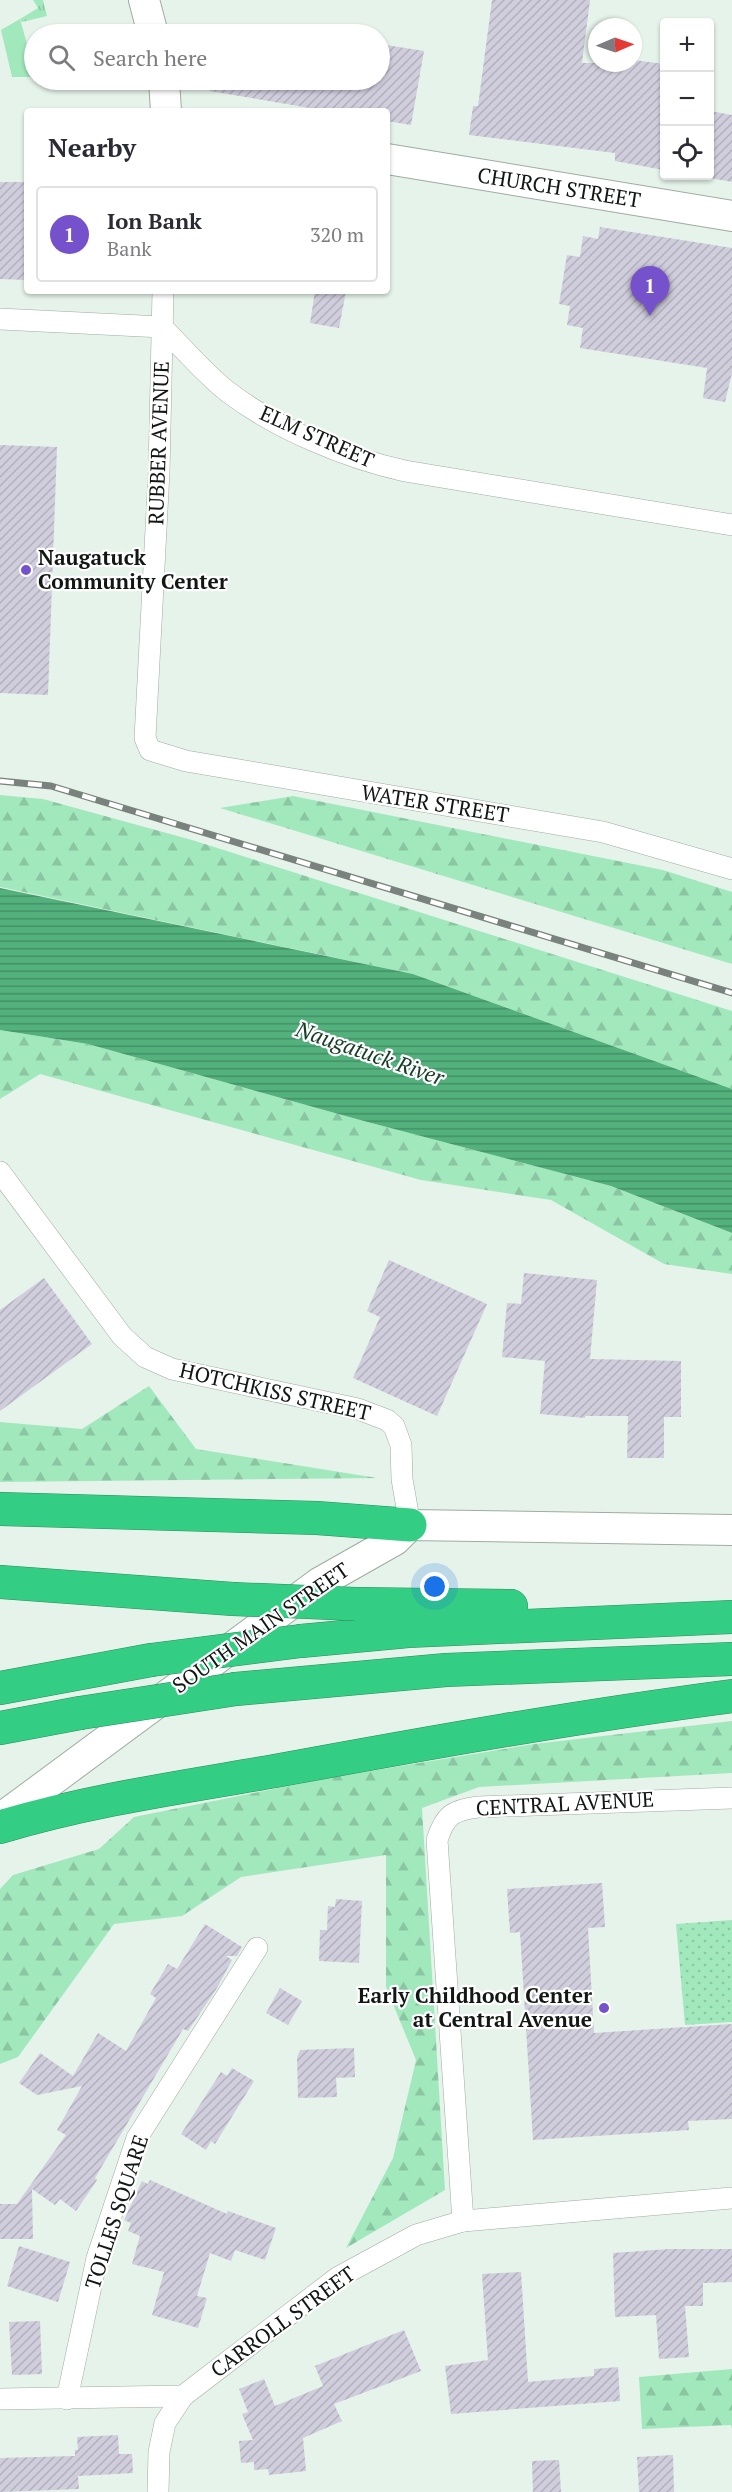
<!DOCTYPE html>
<html lang="en">
<head>
<meta charset="utf-8">
<style>
  body { margin:0; font-family:"PT Serif",serif; background:#f7f7f7; color:#2b2b33 }
  .controls { position:absolute; right:18px; top:18px; display:grid; overflow:hidden; border-radius:6px; box-shadow:0 2px 4px #0004 }
  .controls button { width:54px; height:54px; display:grid; place-items:center; padding:0; border:0; border-bottom:2px solid #e1e1e2; background:#fff; color:#2b2b33; font:30px sans-serif }
  .compass { position:absolute; left:588px; top:18px; width:54px; height:54px; border-radius:50%; background:#fff; box-shadow:0 2px 4px #0004; rotate:88deg }
  .you { position:absolute; left:435px; top:1587px; width:21px; height:21px; margin:-15px; border:4px solid #fff; border-radius:50%; background:#1a73e8; box-shadow:0 0 0 9px #1a73e833 }
  .badge { display:grid; place-items:center; width:39px; height:39px; border-radius:50%; background:#7552cb; color:#fff; font-size:20px; font-weight:700 }
  .pin { position:absolute; translate:-50% -50px; filter:drop-shadow(0 2px 3px #0008) }
  .pin::after { content:''; position:absolute; top:32px; width:21px; height:18px; background:inherit; clip-path:polygon(0 0,100% 0,50% 100%) }
  .list { margin:0; padding:0; list-style:none }
  h2 { display:flex; justify-content:space-between; align-items:center; height:78px; margin:0; padding:0 24px; font-size:26px }
  h2 small { font-size:20px; font-weight:400; color:#7c7c81 }
  .list li { display:grid; grid-template-columns:39px 1fr auto; gap:18px; align-items:center; box-sizing:border-box; height:96px; margin:0 12px 12px; padding:0 12px; border:2px solid #e1e1e2; border-radius:6px }
  .list b { display:block; font-size:22px; white-space:nowrap }
  .list p { margin:0; font-size:20px; white-space:nowrap; color:#7c7c81 }
  .list em { font-size:20px; font-style:normal; color:#7c7c81 }
  .icon { flex:none; width:33px; height:33px; fill:none; stroke:currentColor; stroke-width:2; stroke-linecap:round; stroke-linejoin:round }
  .map { position:relative; flex:none; width:732px; height:2492px; overflow:hidden }
  .search { position:absolute; background:#fff; box-shadow:0 2px 4px #0004; left:24px; top:24px; width:366px; height:66px; display:flex; align-items:center; gap:15px; box-sizing:border-box; padding:0 21px; border-radius:33px; color:#7c7c81; font-size:22px }
  .panel { position:absolute; background:#fff; box-shadow:0 2px 4px #0004; left:24px; top:108px; width:366px; height:186px; border-radius:6px }
  .map>svg:first-child { display:block }
</style>
</head>
<body>
<div class="map">
<svg width="732" height="2492" viewBox="0 0 732 2492">
  <defs>
    <pattern id="grass-tufts" width="24" height="20" patternUnits="userSpaceOnUse" patternTransform="scale(1.5)"><rect width="24" height="20" fill="#a2e8bd"/><path d="M3 7l-1-3M5 7V3M7 7l1-3M15 17l-1-3M17 17v-4M19 17l1-3" fill="none" stroke="#8ac6a2"/></pattern>
    <pattern id="forest-firs" width="22" height="20" patternUnits="userSpaceOnUse" patternTransform="scale(1.5)"><rect width="22" height="20" fill="#a2e8bd"/><path d="M5 1l3.5 6h-7zM16 11l3.5 6h-7z" fill="#8ac6a2"/></pattern>
    <pattern id="park-dots" width="8" height="8" patternUnits="userSpaceOnUse" patternTransform="scale(1.5)"><rect width="8" height="8" fill="#a2e8bd"/><path d="M2 2h.1M6 6h.1" fill="none" stroke="#8ac6a2" stroke-width="1.8" stroke-linecap="round"/></pattern>
    <pattern id="water-rules" width="6" height="5" patternUnits="userSpaceOnUse" patternTransform="scale(1.5)"><rect width="6" height="5" fill="#53b17d"/><path d="M0 2.5h6" fill="none" stroke="#438f65"/></pattern>
    <pattern id="building-hatch" width="6" height="6" patternUnits="userSpaceOnUse" patternTransform="scale(1.5)"><rect width="6" height="6" fill="#d0cedc"/><path d="M-1 1l2-2M0 6l6-6M5 7l2-2" fill="none" stroke="#b2b0bc"/></pattern>
  </defs>
  <rect width="100%" height="100%" fill="#e5f3ea"/>
  <path fill="url(#grass-tufts)" d="M 33,0 L 43,0 L 47,16 L 22,22 L 20,19 L 38,8 Z"/>
  <g fill="url(#forest-firs)">
    <path d="M 0,795 L 43,799 L 192,840 L 732,1011 L 732,1089 L 413,974 L 0,887 Z"/>
    <path d="M 293,796 L 663,870 L 732,892 L 732,964 L 220,808 Z"/>
    <path d="M 0,1030 L 88,1044 L 360,1120 L 611,1186 L 732,1233 L 732,1274 L 664,1264 L 551,1200 L 421,1180 L 40,1074 L 0,1099 Z"/>
    <path d="M 149,1386 L 196,1449 L 377,1478 L 0,1482 L 0,1422 L 82,1429 Z"/>
    <path d="M 732,1721 L 732,1773 L 479,1787 L 422,1808 L 445,2190 L 346,2248 L 393,2158 L 416,2060 L 386,1987 L 386,1855 L 241,1877 L 182,1916 L 114,1924 L 18,2057 L 0,2064 L 0,1889 L 13,1875 L 99,1849 L 134,1817 L 328,1778 L 534,1744 Z"/>
    <path d="M 732,2369 L 732,2429 L 731,2425 L 642,2429 L 639,2377 Z"/>
  </g>
  <path fill="url(#park-dots)" d="M 732,1920 L 732,2022 L 685,2025 L 676,1924 Z"/>
  <path fill="#a2e8bd" d="M 20,19 L 34,69 L 33,77 L 12,77 L 1,30 Z"/>
  <path fill="url(#water-rules)" d="M 0,888 L 413,974 L 732,1089 L 732,1233 L 611,1186 L 360,1120 L 88,1044 L 0,1030 Z"/>
  <g fill="url(#building-hatch)">
    <path d="M 492,0 L 590,0 L 582,63 L 633,63 L 633,60 L 664,64 L 664,170 L 615,161 L 615,153 L 469,135 L 473,106 L 478,106 Z"/>
    <path d="M 380,44 L 424,51 L 411,125 L 387,121 L 387,111 L 327,111 L 210,91 L 211,80 L 380,80 Z"/>
    <path d="M 710,111 L 732,115 L 732,182 L 710,178 Z"/>
    <path d="M 0,182 L 27,182 L 27,280 L 0,279 Z"/>
    <path d="M 600,227 L 732,248 L 732,373 L 725,402 L 703,398 L 707,368 L 580,348 L 583,328 L 567,325 L 570,306 L 559,304 L 567,255 L 580,257 L 583,236 L 598,239 Z"/>
    <path d="M 315,291 L 346,291 L 339,328 L 310,323 Z"/>
    <path d="M 0,445 L 57,447 L 48,695 L 0,693 Z"/>
    <path d="M 389,1260 L 487,1304 L 437,1416 L 353,1378 L 380,1317 L 367,1311 Z"/>
    <path d="M 524,1273 L 597,1280 L 590,1359 L 681,1361 L 681,1417 L 664,1417 L 664,1458 L 627,1458 L 628,1416 L 585,1416 L 585,1418 L 540,1414 L 545,1361 L 502,1357 L 507,1303 L 521,1304 Z"/>
    <path d="M 44,1278 L 92,1344 L 0,1411 L 0,1310 Z"/>
    <path d="M 602,1883 L 605,1927 L 588,1928 L 594,2033 L 732,2024 L 732,2119 L 688,2121 L 689,2130 L 533,2140 L 520,1932 L 510,1933 L 507,1889 Z"/>
    <path d="M 336,1899 L 362,1901 L 359,1963 L 319,1961 L 320,1930 L 327,1930 L 328,1906 L 335,1907 Z"/>
    <path d="M 205,1924 L 242,1947 L 237,1956 L 226,1956 L 232,1960 L 217,1988 L 188,2031 L 183,2029 L 95,2178 L 97,2180 L 76,2211 L 60,2199 L 55,2205 L 32,2189 L 33,2239 L 0,2239 L 0,2204 L 17,2204 L 66,2135 L 57,2130 L 82,2086 L 37,2095 L 19,2083 L 40,2053 L 73,2076 L 98,2033 L 126,2051 L 156,1998 L 150,1994 L 168,1964 L 177,1969 Z"/>
    <path d="M 280,1988 L 302,2001 L 288,2025 L 266,2013 Z"/>
    <path d="M 354,2048 L 355,2077 L 336,2078 L 337,2097 L 298,2098 L 297,2058 L 300,2050 Z"/>
    <path d="M 232,2068 L 254,2081 L 215,2144 L 211,2141 L 206,2150 L 181,2134 L 221,2072 L 227,2076 Z"/>
    <path d="M 150,2180 L 227,2214 L 228,2211 L 276,2228 L 265,2260 L 235,2250 L 231,2261 L 210,2253 L 197,2296 L 207,2298 L 198,2328 L 152,2315 L 164,2272 L 132,2264 L 140,2236 L 128,2231 L 131,2223 L 124,2220 L 142,2181 L 148,2184 Z"/>
    <path d="M 19,2246 L 70,2262 L 58,2302 L 7,2286 Z"/>
    <path d="M 670,2249 L 732,2249 L 732,2282 L 703,2283 L 703,2306 L 685,2306 L 689,2357 L 659,2359 L 656,2315 L 615,2317 L 613,2253 Z"/>
    <path d="M 521,2272 L 528,2382 L 594,2376 L 594,2369 L 618,2367 L 620,2401 L 451,2414 L 445,2366 L 488,2360 L 482,2274 Z"/>
    <path d="M 40,2321 L 42,2374 L 12,2375 L 9,2322 Z"/>
    <path d="M 404,2330 L 421,2371 L 334,2404 L 342,2421 L 303,2438 L 306,2471 L 269,2475 L 268,2469 L 254,2470 L 254,2462 L 241,2463 L 239,2441 L 253,2440 L 242,2414 L 248,2412 L 239,2389 L 264,2379 L 275,2406 L 323,2386 L 315,2366 Z"/>
    <path d="M 118,2435 L 119,2454 L 132,2454 L 133,2473 L 78,2476 L 79,2489 L 0,2492 L 0,2458 L 75,2456 L 75,2450 L 78,2450 L 77,2437 Z"/>
    <path d="M 673,2455 L 674,2492 L 639,2492 L 637,2457 Z"/>
    <path d="M 559,2460 L 561,2492 L 533,2492 L 532,2461 Z"/>
  </g>
  <g fill="none" stroke-linecap="round" stroke-linejoin="round">
    <g stroke="#9eaca3" stroke-width="22">
      <g id="street">
        <path d="M 163,291 L 159,472 L 145,738 L 150,750 L 186,761 L 603,832 L 732,869"/>
        <path d="M 0,319 L 162,327 C 184,349 204,373 228,392 C 277,429 346,458 405,471 L 732,525"/>
        <path d="M 0,1172 L 122,1336 L 145,1357 L 172,1369 L 358,1409 L 387,1420 L 394,1426 L 401,1445 L 402,1479 L 410,1525"/>
        <path d="M 463,2221 L 437,1840 C 445,1815 453,1810 478,1807 L 732,1798"/>
        <path d="M 0,2399 L 183,2396"/>
        <path d="M 67,2399 L 97,2258 L 137,2138 L 257,1948"/>
        <path d="M 158,2492 L 159,2452 L 165,2423 L 183,2396 L 337,2278 L 416,2235 L 463,2221 L 732,2198"/>
      </g>
    </g>
    <g stroke="#9eaca3" stroke-width="32">
      <g id="secondary">
        <path d="M 144,0 L 153,34"/>
        <path d="M 164,80 L 166,111"/>
        <path d="M 387,159 L 732,216"/>
        <path d="M 0,1819 L 319,1583 L 395,1540 L 410,1525 L 732,1530"/>
      </g>
    </g>
    <g stroke="#278e5c" stroke-width="34">
      <g id="highway">
        <path d="M 0,1509 L 317,1518 L 410,1525"/>
        <path d="M 0,1582 L 233,1599"/>
        <path d="M 355,1604 L 511,1606"/>
        <path d="M 301,1641 L 408,1631 L 732,1617"/>
        <path d="M 0,1688 L 151,1660"/>
        <path d="M 236,1689 L 446,1670 L 732,1659"/>
        <path d="M 0,1728 L 80,1713"/>
        <path d="M 0,1827 C 90,1800 183,1787 275,1771 C 427,1743 579,1716 732,1696"/>
      </g>
    </g>
    <use href="#street" stroke="#fff" stroke-width="21"/>
    <use href="#secondary" stroke="#fff" stroke-width="30"/>
    <use href="#highway" stroke="#33ce83" stroke-width="33"/>
    <g stroke="#79827c" stroke-width="7">
      <path id="rail" d="M 0,781 L 51,786 L 732,993"/>
    </g>
    <use href="#rail" stroke="#fff" stroke-width="4.5" stroke-dasharray="14" stroke-linecap="butt"/>
    <g stroke="#278e5c" stroke-width="34" stroke-linecap="butt">
      <g id="highway-bridge">
        <path d="M 233,1599 L 355,1604"/>
        <path d="M 151,1660 L 301,1641"/>
        <path d="M 80,1713 L 236,1689"/>
      </g>
    </g>
    <use href="#highway-bridge" stroke="#33ce83" stroke-width="33"/>
  </g>
  <g fill="#7552cb" stroke="#fff" stroke-width="2">
    <circle cx="26" cy="570" r="6"/>
    <circle cx="604" cy="2008" r="6"/>
  </g>
  <g text-anchor="middle" stroke-width="4.5" stroke-linejoin="round" paint-order="stroke">
    <g font-size="21" fill="#121714" stroke="#fff">
      <text transform="translate(559 188) rotate(9)" y="7">CHURCH STREET</text>
      <text transform="translate(317 437) rotate(24)" y="7">ELM STREET</text>
      <text transform="translate(159 443) rotate(-88)" y="7">RUBBER AVENUE</text>
      <text transform="translate(435 804) rotate(9)" y="7">WATER STREET</text>
      <text transform="translate(275 1392) rotate(13)" y="7">HOTCHKISS STREET</text>
      <text transform="translate(261 1628) rotate(-35)" y="7">SOUTH MAIN STREET</text>
      <text transform="translate(565 1804) rotate(-3)" y="7">CENTRAL AVENUE</text>
      <text transform="translate(117 2212) rotate(-72)" y="7">TOLLES SQUARE</text>
      <text transform="translate(283 2322) rotate(-36)" y="7">CARROLL STREET</text>
    </g>
    <g font-size="21" font-weight="bold" fill="#121714" stroke="#fff" text-anchor="start">
      <text x="38" y="565">Naugatuck<tspan x="38" dy="24">Community Center</tspan></text>
      <text x="592" y="2003" text-anchor="end">Early Childhood Center<tspan x="592" dy="24">at Central Avenue</tspan></text>
    </g>
    <g font-size="22" font-style="italic" fill="#153d27" stroke="#fff">
      <text transform="translate(370 1053) rotate(19)" y="8">Naugatuck River</text>
    </g>
  </g>
</svg>
<div class="controls">
<button>+</button>
<button>−</button>
<button><svg class="icon" aria-label="locate" viewBox="0 0 24 24"><circle cx="12" cy="12" r="6"/><path d="M12 2v4M12 18v4M2 12h4M18 12h4"/></svg></button>
</div>
<svg class="compass" viewBox="-18 -18 36 36"><path d="M0-13l5 13h-10z" fill="#e53935"/><path d="M0 13l5-13h-10z" fill="#7c7c81"/></svg>
<div class="you"></div>
<div class="pin badge" style="left:650px;top:316px">1</div>
<div class="search"><svg class="icon" aria-label="search" viewBox="0 0 24 24"><circle cx="10" cy="10" r="6"/><path d="M15 15l6 6"/></svg>Search here</div>
<section class="panel">
<h2>Nearby<small></small></h2>
<ul class="list">
<li><span class="badge">1</span><div><b>Ion Bank</b><p>Bank</p></div><em>320 m</em></li>
</ul>
</section>
</div>
</body>
</html>
